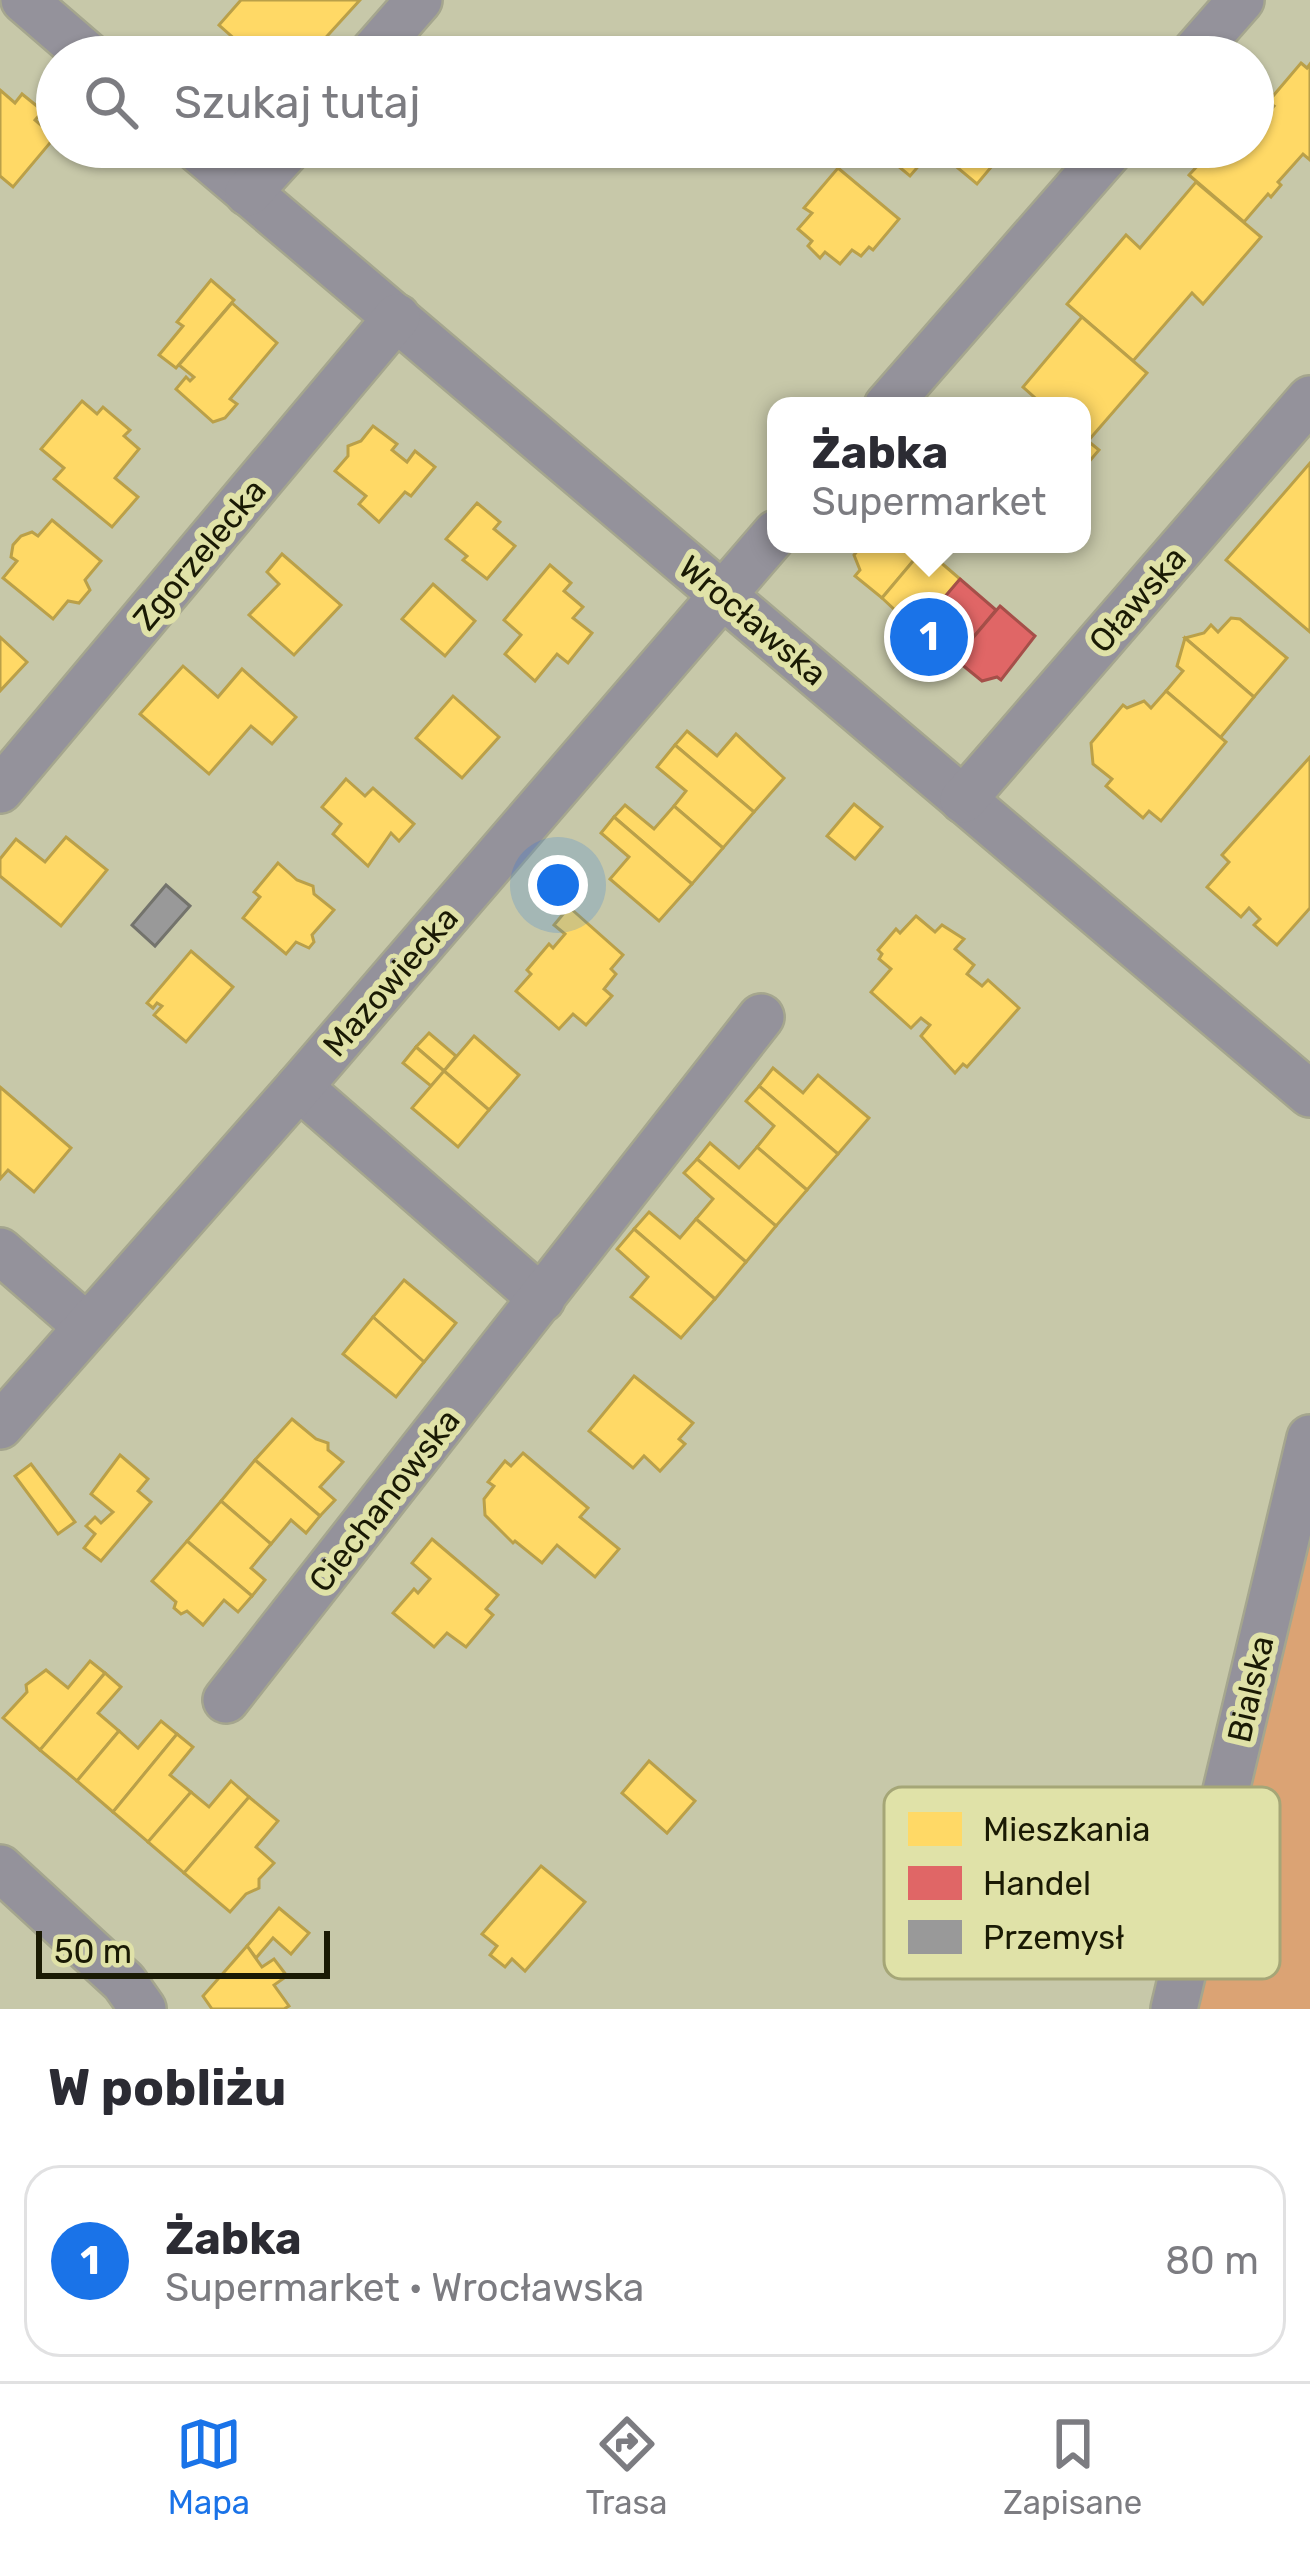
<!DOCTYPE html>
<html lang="pl">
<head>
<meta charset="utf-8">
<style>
  body { margin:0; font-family:Rubik,sans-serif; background:#f2f2f3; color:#2b2b33 }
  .scale { position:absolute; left:36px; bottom:30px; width:294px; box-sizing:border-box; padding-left:12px; border:6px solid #1a1a04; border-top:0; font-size:33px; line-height:42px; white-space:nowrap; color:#1a1a04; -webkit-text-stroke:9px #e0e2a8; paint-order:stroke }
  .you { position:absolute; left:558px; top:885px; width:42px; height:42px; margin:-30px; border:9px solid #fff; border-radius:50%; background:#1a73e8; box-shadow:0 0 0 18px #1a73e833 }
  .badge { display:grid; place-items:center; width:78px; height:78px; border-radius:50%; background:#1a73e8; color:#fff; font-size:39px; font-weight:700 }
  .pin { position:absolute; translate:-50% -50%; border:6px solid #fff; box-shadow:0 3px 12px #0006 }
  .popup { position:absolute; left:767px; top:397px; width:324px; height:156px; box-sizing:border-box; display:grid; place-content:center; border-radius:24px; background:#fff; filter:drop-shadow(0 3px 9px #0005); font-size:39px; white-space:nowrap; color:#7c7c81 }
  .popup b { font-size:45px; color:#2b2b33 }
  .popup::after { content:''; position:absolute; left:50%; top:100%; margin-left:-24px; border:24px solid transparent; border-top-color:#fff }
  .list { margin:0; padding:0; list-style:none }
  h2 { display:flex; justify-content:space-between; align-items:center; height:156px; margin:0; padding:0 48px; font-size:51px }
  h2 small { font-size:39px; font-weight:400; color:#7c7c81 }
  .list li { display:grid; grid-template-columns:78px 1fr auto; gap:36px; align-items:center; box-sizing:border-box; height:192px; margin:0 24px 24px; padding:0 24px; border:3px solid #e1e1e2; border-radius:36px }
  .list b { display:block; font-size:45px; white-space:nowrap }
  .list p { margin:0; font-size:39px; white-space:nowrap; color:#7c7c81 }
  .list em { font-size:39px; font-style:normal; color:#7c7c81 }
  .icon { flex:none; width:66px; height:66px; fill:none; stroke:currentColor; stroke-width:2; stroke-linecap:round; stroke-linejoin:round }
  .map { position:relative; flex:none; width:1310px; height:2009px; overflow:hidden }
  .search { position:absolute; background:#fff; box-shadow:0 3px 9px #0004; left:36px; right:36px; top:36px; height:132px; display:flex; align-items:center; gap:30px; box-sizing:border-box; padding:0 42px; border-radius:66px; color:#7c7c81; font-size:45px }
  .sheet { height:372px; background:#fff }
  nav { display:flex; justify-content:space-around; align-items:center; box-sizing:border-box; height:168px; border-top:3px solid #e1e1e2; background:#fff; font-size:33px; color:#7c7c81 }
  nav a { display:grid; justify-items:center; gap:6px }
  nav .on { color:#1a73e8 }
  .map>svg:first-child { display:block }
</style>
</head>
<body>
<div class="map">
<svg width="1310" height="2009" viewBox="0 0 1310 2009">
  <rect width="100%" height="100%" fill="#c7c8a9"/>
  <path fill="#dba374" d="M 1310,1536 L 1310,2009 L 1198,2009 Z"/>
  <g fill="#ffd966" stroke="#baa049" stroke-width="3">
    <path d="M 241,0 L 360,0 L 308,57 L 255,57 L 219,25 Z"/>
    <path d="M 1301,63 L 1307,68 L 1310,64 L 1310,160 L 1303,154 L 1278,182 L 1281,185 L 1271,197 L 1268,194 L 1244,222 L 1189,175 L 1201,162 L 1194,155 L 1200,147 L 1253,147 L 1253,112 L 1262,120 L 1274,106 L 1268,102 Z"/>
    <path d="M 0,90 L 15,103 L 22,94 L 43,111 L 35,120 L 55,137 L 13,187 L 0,176 Z"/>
    <path d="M 875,147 L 996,147 L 1003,153 L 977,184 L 934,148 L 910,176 Z"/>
    <path d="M 838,168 L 899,219 L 873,250 L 869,247 L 861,256 L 852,250 L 840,264 L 825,252 L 820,258 L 808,246 L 812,241 L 798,229 L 812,213 L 804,208 Z"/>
    <path d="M 1196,182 L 1261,237 L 1203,304 L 1192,293 L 1133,361 L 1067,304 L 1126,235 L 1140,248 Z"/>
    <path d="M 211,280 L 234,300 L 176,368 L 159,355 L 183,326 L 177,322 Z"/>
    <path d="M 232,303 L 277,343 L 230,399 L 237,404 L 225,418 L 213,422 L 176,389 L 186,377 L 190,381 L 194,377 L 179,365 Z"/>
    <path d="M 1082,317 L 1147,373 L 1088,441 L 1099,450 L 1082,470 L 1082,406 L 1040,406 L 1042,404 L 1023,387 Z"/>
    <path d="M 82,401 L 97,414 L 103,407 L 130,430 L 124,436 L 139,449 L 115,478 L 138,497 L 112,527 L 54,479 L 64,468 L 41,449 Z"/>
    <path d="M 373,426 L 397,444 L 392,450 L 407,462 L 415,451 L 435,467 L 411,496 L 405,492 L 379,522 L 359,504 L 366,496 L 335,471 L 348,456 L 348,446 L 361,441 Z"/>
    <path d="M 1310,463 L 1310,632 L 1226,560 Z"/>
    <path d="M 477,503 L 500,522 L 494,529 L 515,546 L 487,579 L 463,560 L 467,556 L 446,539 Z"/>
    <path d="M 52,520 L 101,561 L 85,580 L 90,590 L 79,603 L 68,601 L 53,619 L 3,578 L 17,561 L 11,557 L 13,545 L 21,536 L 32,532 L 38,536 Z"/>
    <path d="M 863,544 L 926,544 L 927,545 L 882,598 L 855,576 L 860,570 L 854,555 Z"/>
    <path d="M 924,548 L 960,579 L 908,640 L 894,618 L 898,613 L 882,598 Z"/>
    <path d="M 282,554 L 341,605 L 294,655 L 249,615 L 279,584 L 267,572 Z"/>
    <path d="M 550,565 L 571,583 L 564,591 L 583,607 L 573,618 L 592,633 L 568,663 L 557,654 L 535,681 L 505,654 L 521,635 L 504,620 Z"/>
    <path d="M 433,584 L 475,621 L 445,656 L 402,619 Z"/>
    <path d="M 1231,618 L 1240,619 L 1287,658 L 1254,697 L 1185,638 L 1204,633 L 1211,625 L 1218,632 Z"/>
    <path d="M 0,637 L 27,662 L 0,691 Z"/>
    <path d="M 1185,638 L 1254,697 L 1220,738 L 1166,691 L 1183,671 L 1177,666 Z"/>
    <path d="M 183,666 L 218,697 L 242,669 L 296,717 L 272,744 L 251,726 L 209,774 L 140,714 Z"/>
    <path d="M 1166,691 L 1226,742 L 1161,821 L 1149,811 L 1143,818 L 1106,786 L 1112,779 L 1093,764 L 1091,743 L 1123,705 L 1127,708 L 1144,701 L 1151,708 Z"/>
    <path d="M 453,696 L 499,737 L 462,778 L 416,738 Z"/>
    <path d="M 687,731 L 717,756 L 736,734 L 784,778 L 754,812 L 675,745 Z"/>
    <path d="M 675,745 L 754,812 L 723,848 L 674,806 L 686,791 L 657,767 Z"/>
    <path d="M 1310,757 L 1310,908 L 1277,945 L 1254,925 L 1260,919 L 1249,908 L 1241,917 L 1207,887 L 1229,862 L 1222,855 Z"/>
    <path d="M 346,779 L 365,796 L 373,788 L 414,824 L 399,841 L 391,833 L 368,866 L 333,834 L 341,824 L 322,807 Z"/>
    <path d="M 854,804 L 882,827 L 855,859 L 827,836 Z"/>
    <path d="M 625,805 L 654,829 L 674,806 L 723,848 L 692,884 L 614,817 Z"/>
    <path d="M 614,817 L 692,884 L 659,921 L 610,879 L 629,857 L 601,833 Z"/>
    <path d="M 66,837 L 107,870 L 61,926 L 0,876 L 0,859 L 16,839 L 45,862 Z"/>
    <path d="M 278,863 L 297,880 L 313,886 L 314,894 L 334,910 L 312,935 L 314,942 L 309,948 L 296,942 L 286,954 L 243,918 L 260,897 L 254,892 Z"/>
    <path d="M 569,907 L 623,955 L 611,969 L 616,974 L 604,989 L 612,996 L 586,1025 L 573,1014 L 559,1029 L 516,991 L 531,974 L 527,970 L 549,944 L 553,948 L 565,934 L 554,925 Z"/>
    <path d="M 916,916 L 935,932 L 942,925 L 964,939 L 955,949 L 974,965 L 967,974 L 982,986 L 988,980 L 1019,1008 L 967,1067 L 963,1064 L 955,1073 L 921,1036 L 930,1025 L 921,1018 L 911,1028 L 871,992 L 891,969 L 879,959 L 882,954 L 878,950 L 896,929 L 900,933 Z"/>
    <path d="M 191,951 L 233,987 L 186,1042 L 154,1015 L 162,1006 L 157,1003 L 153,1008 L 147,1003 Z"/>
    <path d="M 429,1033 L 456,1056 L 444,1071 L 416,1047 Z"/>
    <path d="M 474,1036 L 519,1075 L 489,1110 L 444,1071 Z"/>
    <path d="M 416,1047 L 444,1071 L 431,1086 L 403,1063 Z"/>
    <path d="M 773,1068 L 803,1093 L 818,1075 L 869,1118 L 838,1154 L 759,1086 Z"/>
    <path d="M 444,1071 L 489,1110 L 458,1147 L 412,1108 Z"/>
    <path d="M 759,1086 L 838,1154 L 807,1190 L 757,1147 L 774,1126 L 746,1101 Z"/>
    <path d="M 0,1087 L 71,1148 L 34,1192 L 8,1170 L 0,1179 Z"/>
    <path d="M 710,1143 L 739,1168 L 757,1147 L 807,1190 L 776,1226 L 697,1159 Z"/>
    <path d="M 697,1159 L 776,1226 L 746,1262 L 696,1219 L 713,1199 L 684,1173 Z"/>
    <path d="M 649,1212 L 680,1238 L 696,1219 L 746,1262 L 715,1299 L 634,1229 Z"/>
    <path d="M 634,1229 L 715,1299 L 681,1338 L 631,1297 L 648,1277 L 617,1249 Z"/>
    <path d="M 404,1280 L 456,1323 L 424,1362 L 373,1317 Z"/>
    <path d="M 373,1317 L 424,1362 L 396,1397 L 343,1354 Z"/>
    <path d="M 634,1376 L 693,1423 L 679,1439 L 685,1444 L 660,1471 L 644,1456 L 633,1468 L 589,1431 Z"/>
    <path d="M 292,1419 L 316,1439 L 328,1443 L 328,1450 L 343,1462 L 320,1487 L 335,1500 L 320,1516 L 255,1460 Z"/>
    <path d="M 523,1453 L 588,1508 L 580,1517 L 619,1549 L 595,1577 L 557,1545 L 542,1563 L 515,1541 L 513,1543 L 485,1515 L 484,1499 L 494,1486 L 488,1482 L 505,1461 L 511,1466 Z"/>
    <path d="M 120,1455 L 148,1479 L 138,1491 L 151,1502 L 101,1561 L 84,1548 L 95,1534 L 86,1526 L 95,1517 L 101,1523 L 113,1512 L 91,1494 Z"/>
    <path d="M 255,1460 L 320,1516 L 306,1533 L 291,1520 L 271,1544 L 221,1501 Z"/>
    <path d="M 31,1464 L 75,1522 L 58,1534 L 15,1476 Z"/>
    <path d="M 221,1501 L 271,1544 L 251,1568 L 265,1580 L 252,1596 L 187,1541 Z"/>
    <path d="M 432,1539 L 498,1595 L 486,1609 L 493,1615 L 466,1647 L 447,1633 L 434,1647 L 393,1613 L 414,1589 L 418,1593 L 430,1579 L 412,1563 Z"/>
    <path d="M 187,1541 L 252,1596 L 238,1612 L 224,1600 L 203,1625 L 187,1611 L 181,1614 L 174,1608 L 176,1602 L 152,1581 Z"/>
    <path d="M 90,1661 L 105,1673 L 40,1750 L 3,1718 L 27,1692 L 26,1685 L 46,1670 L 68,1688 Z"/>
    <path d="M 105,1673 L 121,1687 L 98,1713 L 119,1731 L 77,1781 L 40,1750 Z"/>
    <path d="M 161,1721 L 177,1734 L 113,1812 L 77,1781 L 119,1731 L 138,1748 Z"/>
    <path d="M 177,1734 L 193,1747 L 170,1775 L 191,1792 L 148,1842 L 113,1812 Z"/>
    <path d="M 649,1761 L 695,1801 L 667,1833 L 622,1793 Z"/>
    <path d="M 231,1781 L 249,1797 L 184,1873 L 148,1842 L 191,1792 L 209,1807 Z"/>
    <path d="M 249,1797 L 278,1821 L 256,1847 L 274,1863 L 259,1879 L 259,1888 L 246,1894 L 230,1912 L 184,1873 Z"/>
    <path d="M 541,1866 L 585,1902 L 525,1971 L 512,1959 L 505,1967 L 490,1955 L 497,1946 L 482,1934 Z"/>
    <path d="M 279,1908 L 309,1933 L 291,1954 L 273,1938 L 256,1958 L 247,1946 Z"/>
    <path d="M 247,1946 L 262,1967 L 274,1959 L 287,1976 L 274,1985 L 289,2006 L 284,2009 L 212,2009 L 203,1996 Z"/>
  </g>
  <g fill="#e06666" stroke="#a54f49" stroke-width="3">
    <path d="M 960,579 L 996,610 L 955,659 L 940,645 L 933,653 L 923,644 L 908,640 Z"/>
    <path d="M 1000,606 L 1035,636 L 1001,680 L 997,677 L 982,681 L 955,659 Z"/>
  </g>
  <path fill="#999" stroke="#73736c" stroke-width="3" d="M 166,885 L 190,906 L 155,946 L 132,925 Z"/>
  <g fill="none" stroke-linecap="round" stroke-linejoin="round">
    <g stroke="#a5a68e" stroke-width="50">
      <g id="street">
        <path d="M 24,0 L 90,57"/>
        <path d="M 369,57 L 419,0"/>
        <path d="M 1191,57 L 1241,0"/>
        <path d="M 195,147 L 1310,1094"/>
        <path d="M 248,193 L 290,147"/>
        <path d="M 887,406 L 1113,147"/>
        <path d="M 0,790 L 397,317"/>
        <path d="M 963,800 L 1310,399"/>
        <path d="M 299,1087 L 542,1299"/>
        <path d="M 0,1251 L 86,1326"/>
        <path d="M 0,1426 L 299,1087 L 776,533"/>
        <path d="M 226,1700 L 761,1017"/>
        <path d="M 0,1868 L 124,1982 L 143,2009"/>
        <path d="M 1174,2009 L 1310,1438"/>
      </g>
    </g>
    <use href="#street" stroke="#94929b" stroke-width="45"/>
  </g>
  <g text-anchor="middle" stroke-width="12" stroke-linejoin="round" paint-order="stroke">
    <g font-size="33" fill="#1a1a04" stroke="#e0e2a8">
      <text transform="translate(199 554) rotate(-50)" y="12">Zgorzelecka</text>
      <text transform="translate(1137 599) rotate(-49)" y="12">Oławska</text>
      <text transform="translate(753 620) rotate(40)" y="12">Wrocławska</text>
      <text transform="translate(390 981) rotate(-49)" y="12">Mazowiecka</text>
      <text transform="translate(384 1500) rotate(-52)" y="12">Ciechanowska</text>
      <text transform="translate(1250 1689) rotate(-77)" y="12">Bialska</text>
    </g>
  </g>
  <rect x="884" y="1787" width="396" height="192" rx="18" fill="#e0e2a8" stroke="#a5a677" stroke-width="3"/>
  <rect x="908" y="1812" width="54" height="34" fill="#ffd966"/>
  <rect x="908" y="1866" width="54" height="34" fill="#e06666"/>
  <rect x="908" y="1920" width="54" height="34" fill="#999"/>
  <g font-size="33" fill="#1a1a04">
    <text x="983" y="1841">Mieszkania</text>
    <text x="983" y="1895">Handel</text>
    <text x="983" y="1949">Przemysł</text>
  </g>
</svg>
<div class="scale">50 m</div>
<div class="you"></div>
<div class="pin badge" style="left:929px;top:637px">1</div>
<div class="popup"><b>Żabka</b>Supermarket</div>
<div class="search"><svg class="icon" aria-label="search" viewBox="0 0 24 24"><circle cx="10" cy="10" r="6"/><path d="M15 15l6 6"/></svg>Szukaj tutaj</div>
</div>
<section class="sheet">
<h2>W pobliżu<small></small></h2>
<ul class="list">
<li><span class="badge">1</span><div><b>Żabka</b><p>Supermarket · Wrocławska</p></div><em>80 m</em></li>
</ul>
</section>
<nav>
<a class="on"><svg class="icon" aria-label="map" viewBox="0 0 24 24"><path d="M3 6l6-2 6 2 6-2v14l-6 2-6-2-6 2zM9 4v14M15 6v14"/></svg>Mapa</a>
<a><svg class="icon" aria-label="directions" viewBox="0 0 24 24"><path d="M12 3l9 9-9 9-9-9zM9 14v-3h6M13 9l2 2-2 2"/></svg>Trasa</a>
<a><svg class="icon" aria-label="saved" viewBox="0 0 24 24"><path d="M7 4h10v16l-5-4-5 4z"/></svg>Zapisane</a>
</nav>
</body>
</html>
